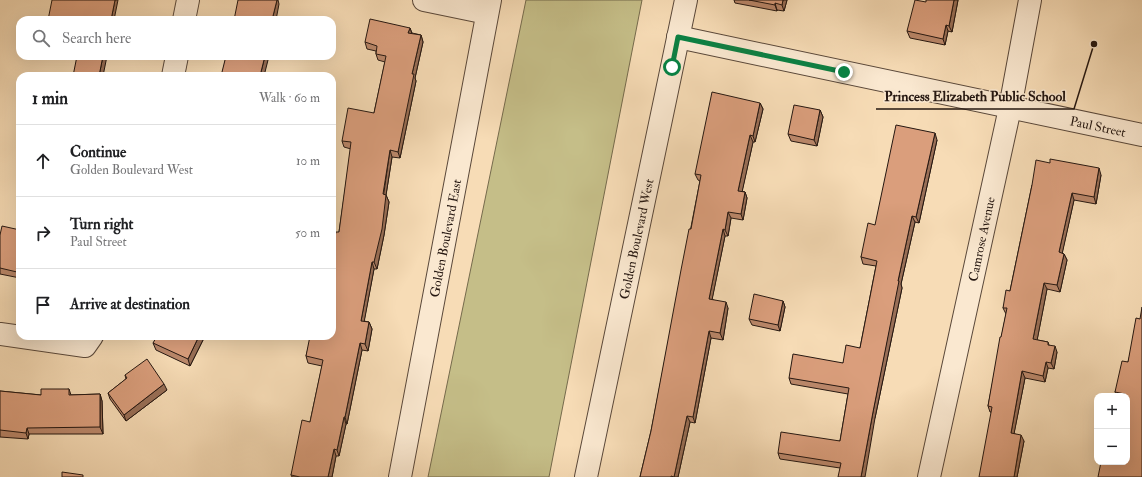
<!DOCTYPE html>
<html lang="en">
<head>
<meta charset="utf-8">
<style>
  body { margin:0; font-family:"IM FELL Double Pica",serif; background:#f2f2f2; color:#202124 }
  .controls { position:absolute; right:12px; bottom:12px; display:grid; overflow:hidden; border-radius:8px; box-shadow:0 4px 16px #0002 }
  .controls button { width:36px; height:36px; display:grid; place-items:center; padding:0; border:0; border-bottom:1px solid #e0e0e0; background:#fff; color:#202124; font:20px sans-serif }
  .stop { position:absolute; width:12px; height:12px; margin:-9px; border:3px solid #0b8043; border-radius:50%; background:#fff }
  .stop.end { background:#0b8043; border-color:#fff; box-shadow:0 1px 4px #0008 }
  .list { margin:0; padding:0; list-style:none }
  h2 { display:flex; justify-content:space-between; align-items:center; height:52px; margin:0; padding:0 16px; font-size:17px }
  h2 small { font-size:13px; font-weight:400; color:#757577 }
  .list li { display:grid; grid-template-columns:26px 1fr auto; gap:12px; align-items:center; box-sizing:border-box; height:72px; padding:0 16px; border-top:1px solid #e0e0e0 }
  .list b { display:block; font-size:15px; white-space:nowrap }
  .list p { margin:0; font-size:13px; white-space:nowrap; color:#757577 }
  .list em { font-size:13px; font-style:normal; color:#757577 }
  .icon { flex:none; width:22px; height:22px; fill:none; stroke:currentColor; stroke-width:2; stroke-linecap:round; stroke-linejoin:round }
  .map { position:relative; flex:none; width:1142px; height:477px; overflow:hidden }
  .search { position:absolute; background:#fff; box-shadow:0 4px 16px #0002; left:16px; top:16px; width:320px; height:44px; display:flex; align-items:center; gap:10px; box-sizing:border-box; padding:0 14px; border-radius:12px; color:#757577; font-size:15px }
  .panel { position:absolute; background:#fff; box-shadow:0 4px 16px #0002; left:16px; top:72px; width:320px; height:268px; border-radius:12px }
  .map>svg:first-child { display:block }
</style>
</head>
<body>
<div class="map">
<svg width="1142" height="477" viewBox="0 0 1142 477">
  <rect width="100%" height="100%" fill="#f7dcb6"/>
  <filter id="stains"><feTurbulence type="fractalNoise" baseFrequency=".005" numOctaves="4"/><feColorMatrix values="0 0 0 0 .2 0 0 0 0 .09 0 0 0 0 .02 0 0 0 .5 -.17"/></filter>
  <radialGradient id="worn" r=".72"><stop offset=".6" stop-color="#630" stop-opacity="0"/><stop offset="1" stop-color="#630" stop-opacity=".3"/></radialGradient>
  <path fill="#c5be88" stroke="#756a4c" d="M 526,0 L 642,0 L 549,477 L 428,477 Z"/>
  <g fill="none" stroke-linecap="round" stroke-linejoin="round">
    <g stroke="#5a483a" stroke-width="24">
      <g id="minor">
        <path d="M 424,0 L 487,13"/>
        <path d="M 184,20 L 188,0"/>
        <path d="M 678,37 L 1142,135"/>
        <path d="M 173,76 L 177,56"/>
        <path d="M 0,334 L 85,346 L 92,336"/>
        <path d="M 400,477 L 490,0"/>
        <path d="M 586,477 L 686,0"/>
        <path d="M 929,477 L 1010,108 L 1030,0"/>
      </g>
    </g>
    <use href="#minor" stroke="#fae8d0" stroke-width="22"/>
  </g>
  <g fill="#bb886b" stroke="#251711">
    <path d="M 734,0 L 787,0 L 784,11 L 777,10 L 777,11 L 735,3 Z"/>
    <path d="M 958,0 L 952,32 L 948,31 L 945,45 L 910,38 L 907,31 Z"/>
    <path d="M 410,28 L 412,33 L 421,35 L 423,42 L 415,78 L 416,81 L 400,158 L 392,157 L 386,195 L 389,202 L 384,235 L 377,269 L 374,269 L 364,321 L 369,322 L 372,329 L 368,351 L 362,350 L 347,424 L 346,424 L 339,456 L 336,456 L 332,477 L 292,477 L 291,475 L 310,422 L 322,366 L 308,363 L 306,356 L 339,232 L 351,149 L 344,147 L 342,141 L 374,113 L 385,62 L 378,60 L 376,54 L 376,51 L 367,49 L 365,42 Z"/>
    <path d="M 760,103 L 763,109 L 755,142 L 753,142 L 742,191 L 745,192 L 747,198 L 743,220 L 731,218 L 728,236 L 725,236 L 712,299 L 728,308 L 723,340 L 711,338 L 695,423 L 690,422 L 678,477 L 640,477 L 651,431 L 700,181 L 698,180 L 695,174 Z"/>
    <path d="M 820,110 L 823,117 L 817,146 L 791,141 L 788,134 Z"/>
    <path d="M 937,140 L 919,223 L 915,222 L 901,284 L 902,288 L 875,418 L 840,468 L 780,459 L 778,453 L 840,441 L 848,394 L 791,384 L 789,378 L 843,363 L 860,348 L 876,266 L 863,264 L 861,257 L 875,225 Z"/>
    <path d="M 1101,175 L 1096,204 L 1074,200 L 1062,253 L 1064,254 L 1067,260 L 1060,292 L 1047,289 L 1037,340 L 1048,342 L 1049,345 L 1057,352 L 1054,369 L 1048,368 L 1045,382 L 1025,378 L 1014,433 L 1024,441 L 1017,477 L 991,412 L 990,412 L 988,406 L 1006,314 L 1003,308 L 1010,291 L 1032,185 Z"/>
    <path d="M 20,230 L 20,278 L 0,274 L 0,235 Z"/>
    <path d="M 783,301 L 785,307 L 780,331 L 752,325 L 749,319 Z"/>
    <path d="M 1140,319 L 1127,462 L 1127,396 L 1117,396 L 1115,392 L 1128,362 Z"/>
    <path d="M 205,336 L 190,366 L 156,350 L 153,343 Z"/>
    <path d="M 125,375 L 167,390 L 126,421 L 110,399 L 108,393 L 126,379 Z"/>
    <path d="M 69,389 L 71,395 L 100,394 L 102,401 L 103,434 L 29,434 L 28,439 L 0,437 L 0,391 L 41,395 Z"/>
  </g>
  <g fill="#996f57" stroke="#251711">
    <path d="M 115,0 L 118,0 L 114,20 L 111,20 Z"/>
    <path d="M 277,0 L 278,0 L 279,4 L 276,20 L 272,20 Z"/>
    <path d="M 783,0 L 787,0 L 784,11 L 782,5 Z"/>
    <path d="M 954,0 L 958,0 L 952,32 L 949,26 Z"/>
    <path d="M 775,3 L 777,10 L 777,11 L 775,5 Z"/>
    <path d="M 946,25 L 948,31 L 945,45 L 943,39 Z"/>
    <path d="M 410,28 L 412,34 L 408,33 Z"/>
    <path d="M 421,35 L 423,42 L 415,78 L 416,81 L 400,158 L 398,152 L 412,74 Z"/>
    <path d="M 103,56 L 107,56 L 103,76 L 99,76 Z"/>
    <path d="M 265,56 L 269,56 L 264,76 L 260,76 Z"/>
    <path d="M 760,103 L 763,109 L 755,142 L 753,136 Z"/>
    <path d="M 820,110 L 823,117 L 817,146 L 814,140 Z"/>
    <path d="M 935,133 L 937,140 L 919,223 L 916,217 Z"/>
    <path d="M 750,135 L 753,142 L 741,197 L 738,191 Z"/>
    <path d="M 390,150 L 392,157 L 386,195 L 389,202 L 384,235 L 377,269 L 374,262 Z"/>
    <path d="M 1099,168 L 1101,175 L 1096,204 L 1094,197 Z"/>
    <path d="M 745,192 L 747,198 L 743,220 L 741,214 Z"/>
    <path d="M 1072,193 L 1074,200 L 1061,259 L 1059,252 Z"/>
    <path d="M 728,212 L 731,218 L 728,236 L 725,230 Z"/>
    <path d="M 912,216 L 915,222 L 901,284 L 902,288 L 875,418 L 865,477 L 861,477 L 873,412 L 898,281 Z"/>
    <path d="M 723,229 L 725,236 L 711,305 L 709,299 Z"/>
    <path d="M 1064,254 L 1067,260 L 1060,292 L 1057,285 Z"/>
    <path d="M 19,261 L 20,263 L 20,278 L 17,272 Z"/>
    <path d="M 372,262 L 374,269 L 363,328 L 361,321 Z"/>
    <path d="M 1044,283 L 1047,289 L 1036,346 L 1033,339 Z"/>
    <path d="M 783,301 L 785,307 L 780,331 L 778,325 Z"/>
    <path d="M 726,302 L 728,308 L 723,340 L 720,333 Z"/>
    <path d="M 369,322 L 372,329 L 368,351 L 365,344 Z"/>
    <path d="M 709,331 L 711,338 L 695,423 L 693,417 Z"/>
    <path d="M 199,336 L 205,336 L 190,366 L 188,359 Z"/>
    <path d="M 360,343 L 362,350 L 347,424 L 345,417 Z"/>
    <path d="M 1055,346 L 1057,352 L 1054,369 L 1051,363 Z"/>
    <path d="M 1046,362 L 1048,368 L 1045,382 L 1043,376 Z"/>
    <path d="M 1022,371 L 1025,378 L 1013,439 L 1011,433 Z"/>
    <path d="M 164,384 L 167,390 L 126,421 L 124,415 Z"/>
    <path d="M 100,394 L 102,401 L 103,434 L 100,427 Z"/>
    <path d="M 687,416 L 690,422 L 678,477 L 674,477 Z"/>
    <path d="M 344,417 L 346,424 L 339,456 L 337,450 Z"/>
    <path d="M 27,428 L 29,434 L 28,439 L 26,433 Z"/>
    <path d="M 1021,435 L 1024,441 L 1017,477 L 1014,477 Z"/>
    <path d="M 334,449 L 336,456 L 332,477 L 328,477 Z"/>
  </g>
  <g fill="#da9e7c" stroke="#251711">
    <path d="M 52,0 L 115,0 L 111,20 L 48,20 Z"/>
    <path d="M 238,0 L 277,0 L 272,20 L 234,20 Z"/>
    <path d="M 749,0 L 783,0 L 782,5 L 775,3 L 775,5 Z"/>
    <path d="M 915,0 L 926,2 L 926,0 L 954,0 L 949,26 L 946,25 L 943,39 L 907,31 Z"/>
    <path d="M 370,19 L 410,28 L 408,33 L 421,35 L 412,74 L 414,74 L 398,152 L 390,150 L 383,194 L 386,195 L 382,229 L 374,262 L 372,262 L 361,321 L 369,322 L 365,344 L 360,343 L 345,417 L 344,417 L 337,450 L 334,449 L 328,477 L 300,477 L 291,475 L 302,420 L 310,422 L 323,360 L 306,356 L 310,336 L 332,336 L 332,249 L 336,232 L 339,232 L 351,142 L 342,141 L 348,108 L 374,113 L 386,56 L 376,54 L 377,46 L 365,42 Z"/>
    <path d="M 77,56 L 103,56 L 99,76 L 73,76 Z"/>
    <path d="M 226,56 L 265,56 L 260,76 L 221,76 Z"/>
    <path d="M 712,92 L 760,103 L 753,136 L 750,135 L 738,191 L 745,192 L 741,214 L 728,212 L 725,230 L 723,229 L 709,299 L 726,302 L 720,333 L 709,331 L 693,417 L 687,416 L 674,477 L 671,476 L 671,477 L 640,477 L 651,431 L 681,270 L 689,229 L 691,229 L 701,175 L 695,174 Z"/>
    <path d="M 794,105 L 820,110 L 814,140 L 788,134 Z"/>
    <path d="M 896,125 L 935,133 L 916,217 L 912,216 L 898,281 L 899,281 L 873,412 L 861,477 L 838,477 L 841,463 L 778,453 L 781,432 L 840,441 L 849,388 L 789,378 L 793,354 L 843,363 L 846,345 L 860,348 L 877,261 L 861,257 L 868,223 L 875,225 Z"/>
    <path d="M 1050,159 L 1099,168 L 1094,197 L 1072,193 L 1059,252 L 1064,254 L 1057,285 L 1044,283 L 1033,339 L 1048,342 L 1048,345 L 1055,346 L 1051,363 L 1046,362 L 1043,376 L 1022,371 L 1011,433 L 1021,435 L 1014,477 L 979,477 L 992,407 L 988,406 L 1000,337 L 1001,337 L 1007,308 L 1003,308 L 1006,290 L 1010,291 L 1032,185 L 1036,160 L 1050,163 Z"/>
    <path d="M 2,226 L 20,230 L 20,261 L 19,261 L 17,272 L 0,268 L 0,235 Z"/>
    <path d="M 754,294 L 783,301 L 778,325 L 749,319 Z"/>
    <path d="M 1142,307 L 1142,477 L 1098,477 L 1101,462 L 1127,462 L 1127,396 L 1125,396 L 1125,394 L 1115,392 L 1122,361 L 1128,362 L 1136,318 L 1140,319 Z"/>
    <path d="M 157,336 L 199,336 L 188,359 L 153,343 Z"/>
    <path d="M 147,359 L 164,384 L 124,415 L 108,393 L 127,378 L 125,375 Z"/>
    <path d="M 41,389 L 69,389 L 69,395 L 100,394 L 100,427 L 27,428 L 26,433 L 0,430 L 0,391 L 41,395 Z"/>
    <path d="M 62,472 L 83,475 L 83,477 L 62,477 Z"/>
  </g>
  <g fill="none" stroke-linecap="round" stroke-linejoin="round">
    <path stroke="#0b8043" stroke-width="5" d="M 672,67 L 678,37 L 844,72"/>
  </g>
  <g text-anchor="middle" stroke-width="3" stroke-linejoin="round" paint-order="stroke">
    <g font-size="13" fill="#251711" stroke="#fae8d0">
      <text transform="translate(1098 126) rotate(12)" y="5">Paul Street</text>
      <text transform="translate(445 238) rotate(-79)" y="5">Golden Boulevard East</text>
      <text transform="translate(636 239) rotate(-78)" y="5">Golden Boulevard West</text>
      <text transform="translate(981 239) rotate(-78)" y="5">Camrose Avenue</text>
    </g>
  </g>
  <path fill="none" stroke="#251711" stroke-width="1.5" d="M1094 44L1074 109H876"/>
  <circle fill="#251711" stroke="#fae8d0" stroke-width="1.5" cx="1094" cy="44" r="4"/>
  <g font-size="14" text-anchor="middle" font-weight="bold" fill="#251711" stroke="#fae8d0" stroke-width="3" stroke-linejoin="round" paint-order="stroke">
    <text x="975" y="101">Princess Elizabeth Public School</text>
  </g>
  <rect width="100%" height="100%" filter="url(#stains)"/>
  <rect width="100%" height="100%" fill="url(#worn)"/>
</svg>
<div class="controls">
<button>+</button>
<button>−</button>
</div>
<div class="stop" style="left:672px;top:67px"></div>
<div class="stop end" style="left:844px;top:72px"></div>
<div class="search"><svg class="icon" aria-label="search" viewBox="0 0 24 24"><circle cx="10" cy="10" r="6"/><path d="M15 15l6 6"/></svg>Search here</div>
<section class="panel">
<h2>1 min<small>Walk · 60 m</small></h2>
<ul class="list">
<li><svg class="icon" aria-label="ahead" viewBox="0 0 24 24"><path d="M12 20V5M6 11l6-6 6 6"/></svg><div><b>Continue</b><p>Golden Boulevard West</p></div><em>10 m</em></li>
<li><svg class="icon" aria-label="right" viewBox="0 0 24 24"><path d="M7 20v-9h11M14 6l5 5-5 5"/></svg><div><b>Turn right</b><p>Paul Street</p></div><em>50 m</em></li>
<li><svg class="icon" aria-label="arrive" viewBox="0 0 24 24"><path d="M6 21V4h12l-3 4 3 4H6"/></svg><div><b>Arrive at destination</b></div></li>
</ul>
</section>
</div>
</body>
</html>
